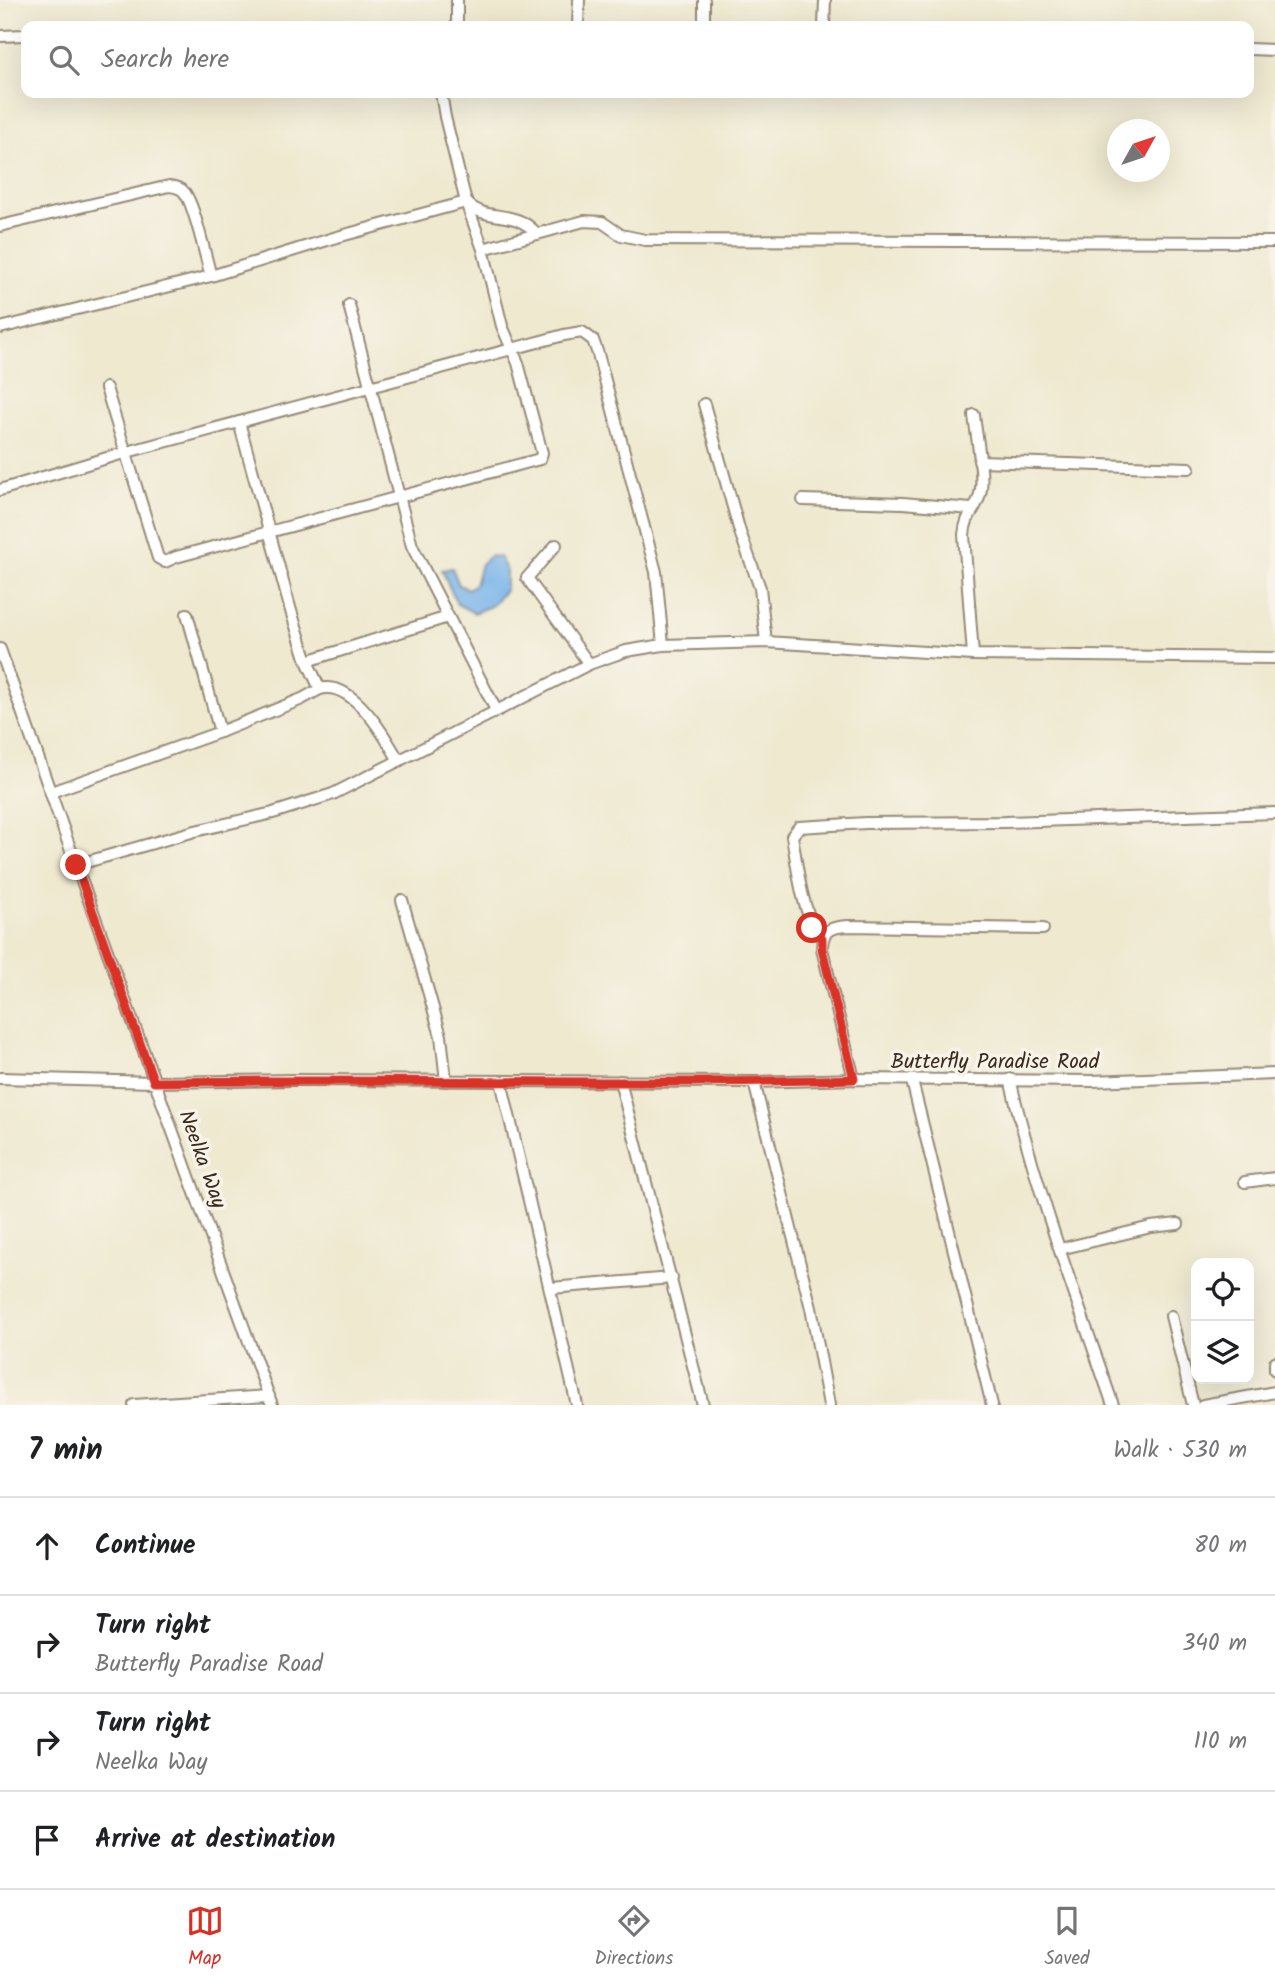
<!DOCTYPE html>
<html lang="en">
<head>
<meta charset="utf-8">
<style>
  body { margin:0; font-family:Kalam,sans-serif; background:#f2f2f2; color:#202124 }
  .controls { position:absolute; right:21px; bottom:21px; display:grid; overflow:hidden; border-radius:14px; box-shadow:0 7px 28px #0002 }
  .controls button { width:63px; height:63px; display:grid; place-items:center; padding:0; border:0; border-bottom:2px solid #e0e0e0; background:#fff; color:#202124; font:35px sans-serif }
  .compass { position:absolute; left:1107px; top:119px; width:63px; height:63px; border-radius:50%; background:#fff; box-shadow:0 7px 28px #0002; rotate:50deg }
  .stop { position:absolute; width:21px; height:21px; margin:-16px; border:5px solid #d93025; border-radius:50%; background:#fff }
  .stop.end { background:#d93025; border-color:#fff; box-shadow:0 2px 7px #0008 }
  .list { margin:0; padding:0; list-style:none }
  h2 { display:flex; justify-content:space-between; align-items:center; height:91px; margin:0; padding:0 28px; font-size:30px }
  h2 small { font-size:23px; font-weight:400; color:#757577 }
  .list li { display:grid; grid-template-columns:46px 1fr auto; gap:21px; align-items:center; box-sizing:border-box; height:98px; padding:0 28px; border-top:2px solid #e0e0e0 }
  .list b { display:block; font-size:26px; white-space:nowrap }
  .list p { margin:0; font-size:23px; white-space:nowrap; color:#757577 }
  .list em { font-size:23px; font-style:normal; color:#757577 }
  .icon { flex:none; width:38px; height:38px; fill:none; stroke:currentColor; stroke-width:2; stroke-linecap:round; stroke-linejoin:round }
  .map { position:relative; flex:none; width:1275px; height:1405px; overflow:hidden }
  .search { position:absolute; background:#fff; box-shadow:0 7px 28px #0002; left:21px; right:21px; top:21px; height:77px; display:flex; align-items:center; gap:18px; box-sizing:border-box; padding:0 24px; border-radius:14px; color:#757577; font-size:26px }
  .sheet { height:483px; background:#fff }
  nav { display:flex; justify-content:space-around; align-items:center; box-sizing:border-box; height:98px; border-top:2px solid #e0e0e0; background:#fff; font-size:19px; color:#757577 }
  nav a { display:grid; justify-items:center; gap:4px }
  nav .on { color:#d93025 }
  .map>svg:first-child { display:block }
</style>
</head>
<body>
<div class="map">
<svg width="1275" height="1405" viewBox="0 0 1275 1405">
  <rect width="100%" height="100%" fill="#f7f3e8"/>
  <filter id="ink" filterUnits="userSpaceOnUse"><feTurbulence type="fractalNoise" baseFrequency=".0143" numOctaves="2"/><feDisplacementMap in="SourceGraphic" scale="14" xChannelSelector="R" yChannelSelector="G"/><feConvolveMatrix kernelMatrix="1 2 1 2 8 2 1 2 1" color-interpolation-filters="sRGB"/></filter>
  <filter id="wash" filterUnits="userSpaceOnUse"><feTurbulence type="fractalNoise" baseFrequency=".00686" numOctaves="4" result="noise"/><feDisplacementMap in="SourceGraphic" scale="28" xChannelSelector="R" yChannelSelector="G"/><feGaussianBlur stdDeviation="1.57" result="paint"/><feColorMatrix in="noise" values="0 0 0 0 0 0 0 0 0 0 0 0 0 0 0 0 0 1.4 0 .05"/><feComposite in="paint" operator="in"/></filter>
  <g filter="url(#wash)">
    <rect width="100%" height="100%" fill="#efe9d0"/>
    <path fill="#77b3e9" stroke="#596e84" stroke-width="2" d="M 490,556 L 499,557 L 506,569 L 506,589 L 491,606 L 474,613 L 457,604 L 442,570 L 452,568 L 459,585 L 468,589 L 475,584 L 481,564 Z"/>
  </g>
  <g filter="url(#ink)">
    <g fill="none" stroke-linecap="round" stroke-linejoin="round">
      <g stroke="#958a77" stroke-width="14">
        <g id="minor">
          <path d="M 457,26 L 457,0"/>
          <path d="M 578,26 L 579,0"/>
          <path d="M 704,26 L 704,0"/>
          <path d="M 824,26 L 825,0"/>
          <path d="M 0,36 L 26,35"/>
          <path d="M 1249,49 L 1275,50"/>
          <path d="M 0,226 L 169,186 C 175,187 180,187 184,192 C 194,202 206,260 211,276"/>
          <path d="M 483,249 L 584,221 L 602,222 L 621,235 L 645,240 L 1275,242"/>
          <path d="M 349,305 L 412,546 L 496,710"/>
          <path d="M 0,328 L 211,276 L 337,237 L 466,202 C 487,224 514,207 537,234"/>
          <path d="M 106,388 L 158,558 L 165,562 L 176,557 L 540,459 L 542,453 L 518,363 L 502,326 L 483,249 L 466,202 L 445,117 L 441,93"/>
          <path d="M 704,404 L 740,532 L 760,588 L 766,642"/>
          <path d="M 979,461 L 1189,468"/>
          <path d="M 0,490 L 127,452 L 564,335 L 582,332 L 593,340 L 598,354 L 656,572 L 663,645"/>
          <path d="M 803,500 L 903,503 L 971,509"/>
          <path d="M 556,545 L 527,578 L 589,664"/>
          <path d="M 187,614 L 220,732"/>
          <path d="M 0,649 L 76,865 L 272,1405"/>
          <path d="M 973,655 L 964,535 C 966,512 976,512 980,494 C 985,477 976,435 974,415"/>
          <path d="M 307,661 L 448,617"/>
          <path d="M 320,689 C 353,680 385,736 399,761"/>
          <path d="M 51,792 L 220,732 L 302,699 L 320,689 L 307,661 L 291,611 L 239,422"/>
          <path d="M 76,865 L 195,831 L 273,813 L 333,794 L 589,664 L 626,651 L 663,645 L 766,642 L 973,655 L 1275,658"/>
          <path d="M 402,900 L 441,1036 L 446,1081"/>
          <path d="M 822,938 C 802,918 797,864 792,836 L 799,827 L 866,823 L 1005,822 L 1275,813"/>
          <path d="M 0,1078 L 154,1082 L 295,1080 L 754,1082 L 854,1079 L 1092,1081 L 1275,1074"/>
          <path d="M 854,1079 L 822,949 C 822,930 830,927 848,926 L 1043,929"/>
          <path d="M 1010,1079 C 1036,1190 1076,1298 1113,1405"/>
          <path d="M 501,1081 L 577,1405"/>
          <path d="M 620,1081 L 703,1405"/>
          <path d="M 912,1081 L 992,1405"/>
          <path d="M 754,1082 L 811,1308 L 829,1405"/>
          <path d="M 1245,1182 L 1275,1178"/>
          <path d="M 1060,1249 L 1151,1227 L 1178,1224"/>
          <path d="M 551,1288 L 672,1278"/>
          <path d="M 1171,1316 L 1193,1405"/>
          <path d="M 1275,1362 L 1275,1370"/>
          <path d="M 134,1405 L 269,1396"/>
          <path d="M 1203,1405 L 1275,1392"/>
        </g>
      </g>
      <use href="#minor" stroke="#fff" stroke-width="10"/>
    </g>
  </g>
  <g fill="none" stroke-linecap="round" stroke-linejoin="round" filter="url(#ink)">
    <path stroke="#d93025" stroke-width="9" d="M 76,865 L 154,1082 C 387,1078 621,1086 854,1079 L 822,949 L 822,938 L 812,928"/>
  </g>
  <g text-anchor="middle" stroke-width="7" stroke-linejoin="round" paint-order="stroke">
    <g font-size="21" fill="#3b2a1e" stroke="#f7f3e8">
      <text x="995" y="1068">Butterfly Paradise Road</text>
      <text transform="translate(203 1159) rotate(70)" y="7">Neelka Way</text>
    </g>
  </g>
</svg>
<div class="controls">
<button><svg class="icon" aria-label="locate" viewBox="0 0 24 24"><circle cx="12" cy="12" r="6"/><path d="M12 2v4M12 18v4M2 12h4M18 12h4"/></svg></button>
<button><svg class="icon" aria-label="layers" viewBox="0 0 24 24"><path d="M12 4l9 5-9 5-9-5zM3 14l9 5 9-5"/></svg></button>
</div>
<svg class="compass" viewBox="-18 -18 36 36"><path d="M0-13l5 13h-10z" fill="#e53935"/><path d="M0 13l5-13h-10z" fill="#757577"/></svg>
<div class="stop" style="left:812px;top:928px"></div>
<div class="stop end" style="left:76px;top:865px"></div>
<div class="search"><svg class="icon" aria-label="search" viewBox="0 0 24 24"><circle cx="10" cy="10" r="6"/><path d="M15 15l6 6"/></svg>Search here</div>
</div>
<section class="sheet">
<h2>7 min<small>Walk · 530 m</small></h2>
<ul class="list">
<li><svg class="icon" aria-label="ahead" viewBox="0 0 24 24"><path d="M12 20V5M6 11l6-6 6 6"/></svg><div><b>Continue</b></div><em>80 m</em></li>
<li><svg class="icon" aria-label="right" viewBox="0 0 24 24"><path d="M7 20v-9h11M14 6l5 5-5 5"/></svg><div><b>Turn right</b><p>Butterfly Paradise Road</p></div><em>340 m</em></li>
<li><svg class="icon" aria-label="right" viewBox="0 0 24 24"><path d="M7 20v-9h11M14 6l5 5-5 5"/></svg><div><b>Turn right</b><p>Neelka Way</p></div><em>110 m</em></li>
<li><svg class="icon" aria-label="arrive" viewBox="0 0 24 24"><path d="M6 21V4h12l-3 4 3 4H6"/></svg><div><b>Arrive at destination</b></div></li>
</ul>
</section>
<nav>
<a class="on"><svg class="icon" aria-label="map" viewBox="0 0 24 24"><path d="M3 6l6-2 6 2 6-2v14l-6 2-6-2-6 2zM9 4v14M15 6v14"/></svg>Map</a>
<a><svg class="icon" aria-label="directions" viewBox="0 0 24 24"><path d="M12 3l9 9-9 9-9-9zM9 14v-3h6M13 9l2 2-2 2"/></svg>Directions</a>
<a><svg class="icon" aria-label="saved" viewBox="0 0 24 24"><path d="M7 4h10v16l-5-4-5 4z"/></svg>Saved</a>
</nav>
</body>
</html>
